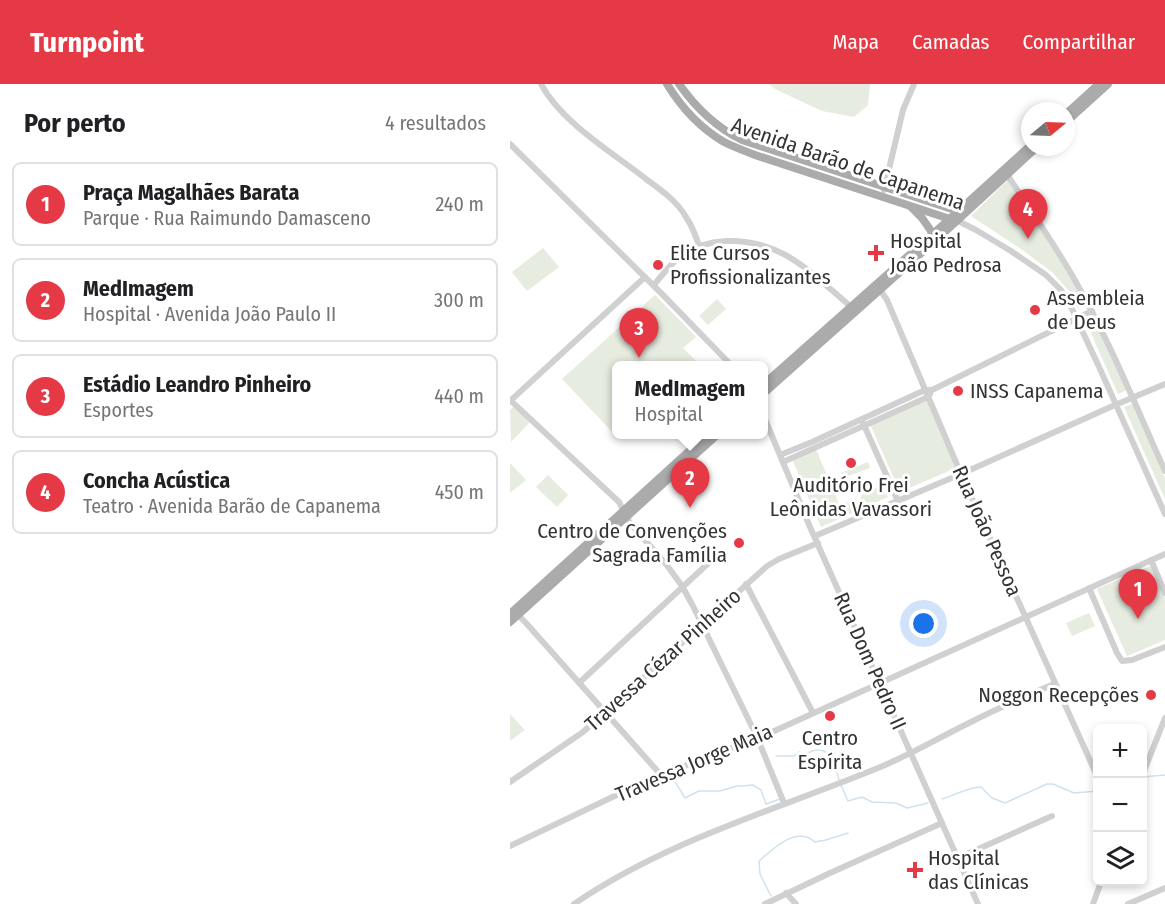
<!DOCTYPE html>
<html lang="pt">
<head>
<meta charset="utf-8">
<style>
  body { margin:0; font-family:"Fira Sans Condensed",sans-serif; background:#f6f6f6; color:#202124 }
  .controls { position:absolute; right:18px; bottom:18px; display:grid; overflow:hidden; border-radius:9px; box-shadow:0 3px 9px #0003 }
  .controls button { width:54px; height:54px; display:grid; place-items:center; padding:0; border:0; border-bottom:2px solid #e0e0e0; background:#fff; color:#202124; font:30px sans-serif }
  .compass { position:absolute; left:511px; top:18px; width:54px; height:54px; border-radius:50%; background:#fff; box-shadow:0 3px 9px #0003; rotate:71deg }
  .you { position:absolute; left:414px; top:540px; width:21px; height:21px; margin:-15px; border:4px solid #fff; border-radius:50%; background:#1a73e8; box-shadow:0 0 0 9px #1a73e833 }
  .badge { display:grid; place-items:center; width:39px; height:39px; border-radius:50%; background:#e63946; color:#fff; font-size:20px; font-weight:700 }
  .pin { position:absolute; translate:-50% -50px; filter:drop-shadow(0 2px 3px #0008) }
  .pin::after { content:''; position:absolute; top:32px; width:21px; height:18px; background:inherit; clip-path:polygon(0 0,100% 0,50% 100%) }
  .popup { position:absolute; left:102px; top:277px; width:156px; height:78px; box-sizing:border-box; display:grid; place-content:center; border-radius:9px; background:#fff; filter:drop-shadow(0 2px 4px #0005); font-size:20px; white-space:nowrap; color:#757577 }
  .popup b { font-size:22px; color:#202124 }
  .popup::after { content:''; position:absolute; left:50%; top:100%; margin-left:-12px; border:12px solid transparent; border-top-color:#fff }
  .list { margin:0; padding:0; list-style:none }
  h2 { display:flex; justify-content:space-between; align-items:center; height:78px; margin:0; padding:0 24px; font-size:26px }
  h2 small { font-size:20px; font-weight:400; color:#757577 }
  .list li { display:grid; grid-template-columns:39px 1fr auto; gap:18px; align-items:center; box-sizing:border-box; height:84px; margin:0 12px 12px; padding:0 12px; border:2px solid #e0e0e0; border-radius:9px }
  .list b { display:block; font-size:22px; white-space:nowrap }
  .list p { margin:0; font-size:20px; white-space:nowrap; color:#757577 }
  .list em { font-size:20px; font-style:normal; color:#757577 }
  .icon { flex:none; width:33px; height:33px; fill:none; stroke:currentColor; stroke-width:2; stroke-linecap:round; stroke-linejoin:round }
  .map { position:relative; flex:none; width:655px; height:820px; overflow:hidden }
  header { display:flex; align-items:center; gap:36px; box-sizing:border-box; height:84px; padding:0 30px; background:#e63946; color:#fff }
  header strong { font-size:28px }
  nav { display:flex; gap:33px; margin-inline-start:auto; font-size:21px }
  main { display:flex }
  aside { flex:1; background:#fff }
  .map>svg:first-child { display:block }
</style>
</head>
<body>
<header>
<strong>Turnpoint</strong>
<nav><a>Mapa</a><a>Camadas</a><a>Compartilhar</a></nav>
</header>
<main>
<aside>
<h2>Por perto<small>4 resultados</small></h2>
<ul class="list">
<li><span class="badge">1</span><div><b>Praça Magalhães Barata</b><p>Parque · Rua Raimundo Damasceno</p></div><em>240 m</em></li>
<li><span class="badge">2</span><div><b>MedImagem</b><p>Hospital · Avenida João Paulo II</p></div><em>300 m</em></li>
<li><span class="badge">3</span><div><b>Estádio Leandro Pinheiro</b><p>Esportes</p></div><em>440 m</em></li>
<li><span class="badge">4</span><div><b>Concha Acústica</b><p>Teatro · Avenida Barão de Capanema</p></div><em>450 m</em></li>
</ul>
</aside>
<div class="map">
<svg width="655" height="820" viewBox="0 0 655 820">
  <rect width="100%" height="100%" fill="#fff"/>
  <g fill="#e6ecdf">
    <path d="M 259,0 L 360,0 L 358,21 L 344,33 L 312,27 L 265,5 Z"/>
    <path d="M 501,93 L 576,221 L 568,225 L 559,207 L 542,188 L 511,165 L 461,132 Z"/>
    <path d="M 33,164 L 49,183 L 17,207 L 2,188 Z"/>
    <path d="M 145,211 L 186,253 L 173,264 L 190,281 L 106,282 L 106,350 L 114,351 L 109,355 L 52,295 Z"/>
    <path d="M 207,215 L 216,225 L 198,241 L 189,232 Z"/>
    <path d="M 584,235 L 617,306 L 608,310 L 576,238 Z"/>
    <path d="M 416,315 L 446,384 L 390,408 L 360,340 Z"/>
    <path d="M 622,320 L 655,394 L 655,415 L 614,323 Z"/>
    <path d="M 4,322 L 21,337 L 1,358 L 0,326 Z"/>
    <path d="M 306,365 L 329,420 L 336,418 L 340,420 L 349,416 L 353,410 L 371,402 L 375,407 L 378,413 L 311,443 L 282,375 Z"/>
    <path d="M 358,378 L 360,384 L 333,394 L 331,389 Z"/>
    <path d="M 0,379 L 16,396 L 0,409 Z"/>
    <path d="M 38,391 L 58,411 L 47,423 L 26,403 Z"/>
    <path d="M 640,482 L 655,514 L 655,556 L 617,572 L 587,505 Z"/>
    <path d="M 579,529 L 585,542 L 562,552 L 556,539 Z"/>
    <path d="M 0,630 L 15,646 L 0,657 Z"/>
  </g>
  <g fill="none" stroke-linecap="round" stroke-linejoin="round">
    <g stroke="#cfe2ee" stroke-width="1.5">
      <path d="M 266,672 L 284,672 L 289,668 L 294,670 C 298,669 304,666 308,666 C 323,666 326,685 329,696"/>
      <path d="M 159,693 L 164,696 L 175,714 L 189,707 L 210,707 L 227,702 L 233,702 L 243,701 L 251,706 L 256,720 L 270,715"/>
      <path d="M 633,693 L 655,691"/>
      <path d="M 331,701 L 338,717 L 352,713 L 362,718 L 386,719 L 397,724 L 418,719"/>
      <path d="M 432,715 C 444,711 460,703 471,703 L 482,714 L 495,719 L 537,700 L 543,700 L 564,709 L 588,707"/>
      <path d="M 261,812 L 250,790 L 249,777 C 261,767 279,748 297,753 C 298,753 304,757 305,758 L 316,756 L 338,749"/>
    </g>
    <g stroke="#d0d0d0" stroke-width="6">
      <path d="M 31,0 C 52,39 102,68 136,95 C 151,106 167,117 176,133 C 182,142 186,152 189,162"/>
      <path d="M 0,60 L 152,210 L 222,282"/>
      <path d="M 496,89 C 520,125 546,162 567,200 C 601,260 627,325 655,387"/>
      <path d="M 374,106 L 393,26 L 404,0"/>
      <path d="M 444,135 L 466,146 L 501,167 L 536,191 L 551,206 L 562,225 L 590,285 L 655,430"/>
      <path d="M 144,201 C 152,191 161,179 172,171 C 185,162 201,158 216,157 C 272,155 301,189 340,222"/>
      <path d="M 368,203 L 377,216 L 451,390 L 588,694"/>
      <path d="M 0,316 L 109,418 L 120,439 L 156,480 L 172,502 L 183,522 L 247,653 L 274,719"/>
      <path d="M 0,317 L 135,193"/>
      <path d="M 254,333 L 300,443 L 468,820"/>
      <path d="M 353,339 L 388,417"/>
      <path d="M 270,371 L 302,358 L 415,306 L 422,306 L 582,227"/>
      <path d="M 273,378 L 418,313 L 420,310"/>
      <path d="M 305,452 L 451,390 L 605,321 L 655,300"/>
      <path d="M 641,476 L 655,509"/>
      <path d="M 236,500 L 303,629"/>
      <path d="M 579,504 L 607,569 L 612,577 L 622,576 L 655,563"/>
      <path d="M 5,530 L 9,532 L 16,539 L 151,691"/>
      <path d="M 69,599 L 205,473"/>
      <path d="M 632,692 L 655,634"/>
      <path d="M 0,698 L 73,648 L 257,482 L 269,475 L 308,459"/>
      <path d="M 0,762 L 136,697 L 262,648 L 655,470"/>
      <path d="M 448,774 L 542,732"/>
      <path d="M 276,809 L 286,820"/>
      <path d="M 64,820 C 154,758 262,727 363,686 C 397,673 428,654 461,638 C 488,624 516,612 544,600"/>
      <path d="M 255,820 L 320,789 L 432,739"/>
      <path d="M 583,820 L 591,798"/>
      <path d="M 618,820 L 655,804"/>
    </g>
    <g stroke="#ababab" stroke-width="8">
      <path d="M 157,0 C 171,23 190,44 214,58 C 224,63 235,67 245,71 L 440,135"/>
      <path d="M 169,0 C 186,24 205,43 232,56 L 448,127"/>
      <path d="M 556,30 L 589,0"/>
      <path d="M 556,38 L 598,0"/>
      <path d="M 401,123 L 412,134 L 426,154"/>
      <path d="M 254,300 L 423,150 L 520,62"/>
      <path d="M 254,309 L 427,155 L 527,63"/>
      <path d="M 0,530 L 198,350"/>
      <path d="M 0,538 L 208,350"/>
    </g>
  </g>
  <g fill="#e63946" stroke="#fff" stroke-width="2">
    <path d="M363 160h6v6h6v6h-6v6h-6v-6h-6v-6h6z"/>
    <circle cx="148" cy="181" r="6"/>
    <circle cx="525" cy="226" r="6"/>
    <circle cx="448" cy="307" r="6"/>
    <circle cx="341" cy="379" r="6"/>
    <circle cx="229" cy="459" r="6"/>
    <circle cx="641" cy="611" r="6"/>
    <circle cx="320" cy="632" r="6"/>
    <path d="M402 777h6v6h6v6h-6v6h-6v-6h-6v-6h6z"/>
  </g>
  <g text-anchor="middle" stroke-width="6" stroke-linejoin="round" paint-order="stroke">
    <g font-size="21" fill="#333" stroke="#fff">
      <text transform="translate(338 80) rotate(19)" y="7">Avenida Barão de Capanema</text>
      <text transform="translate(477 447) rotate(66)" y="7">Rua João Pessoa</text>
      <text transform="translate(153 576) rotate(-42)" y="7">Travessa Cézar Pinheiro</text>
      <text transform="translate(360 577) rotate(66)" y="7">Rua Dom Pedro II</text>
      <text transform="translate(184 679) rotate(-23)" y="7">Travessa Jorge Maia</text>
    </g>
    <g font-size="21" fill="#333" stroke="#fff" text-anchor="start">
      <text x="380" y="164">Hospital<tspan x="380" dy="24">João Pedrosa</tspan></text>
      <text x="160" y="176">Elite Cursos<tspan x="160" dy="24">Profissionalizantes</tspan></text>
      <text x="537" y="221">Assembleia<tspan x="537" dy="24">de Deus</tspan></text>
      <text x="460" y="314">INSS Capanema</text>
      <text x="341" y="408" text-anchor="middle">Auditório Frei<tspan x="341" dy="24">Leônidas Vavassori</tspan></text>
      <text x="217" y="454" text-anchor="end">Centro de Convenções<tspan x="217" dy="24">Sagrada Família</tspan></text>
      <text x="629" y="618" text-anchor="end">Noggon Recepções</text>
      <text x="320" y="661" text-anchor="middle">Centro<tspan x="320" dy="24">Espírita</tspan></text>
      <text x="418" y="781">Hospital<tspan x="418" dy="24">das Clínicas</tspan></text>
    </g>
  </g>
</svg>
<div class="controls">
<button>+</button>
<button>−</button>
<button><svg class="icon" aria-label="layers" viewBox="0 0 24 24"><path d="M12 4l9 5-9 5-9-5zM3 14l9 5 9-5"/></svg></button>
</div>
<svg class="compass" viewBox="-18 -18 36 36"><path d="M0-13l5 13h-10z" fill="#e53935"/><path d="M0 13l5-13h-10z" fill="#757577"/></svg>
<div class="you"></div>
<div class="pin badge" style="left:628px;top:535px">1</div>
<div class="pin badge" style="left:180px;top:424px">2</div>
<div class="popup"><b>MedImagem</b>Hospital</div>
<div class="pin badge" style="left:129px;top:274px">3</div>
<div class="pin badge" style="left:518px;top:155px">4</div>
</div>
</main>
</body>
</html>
